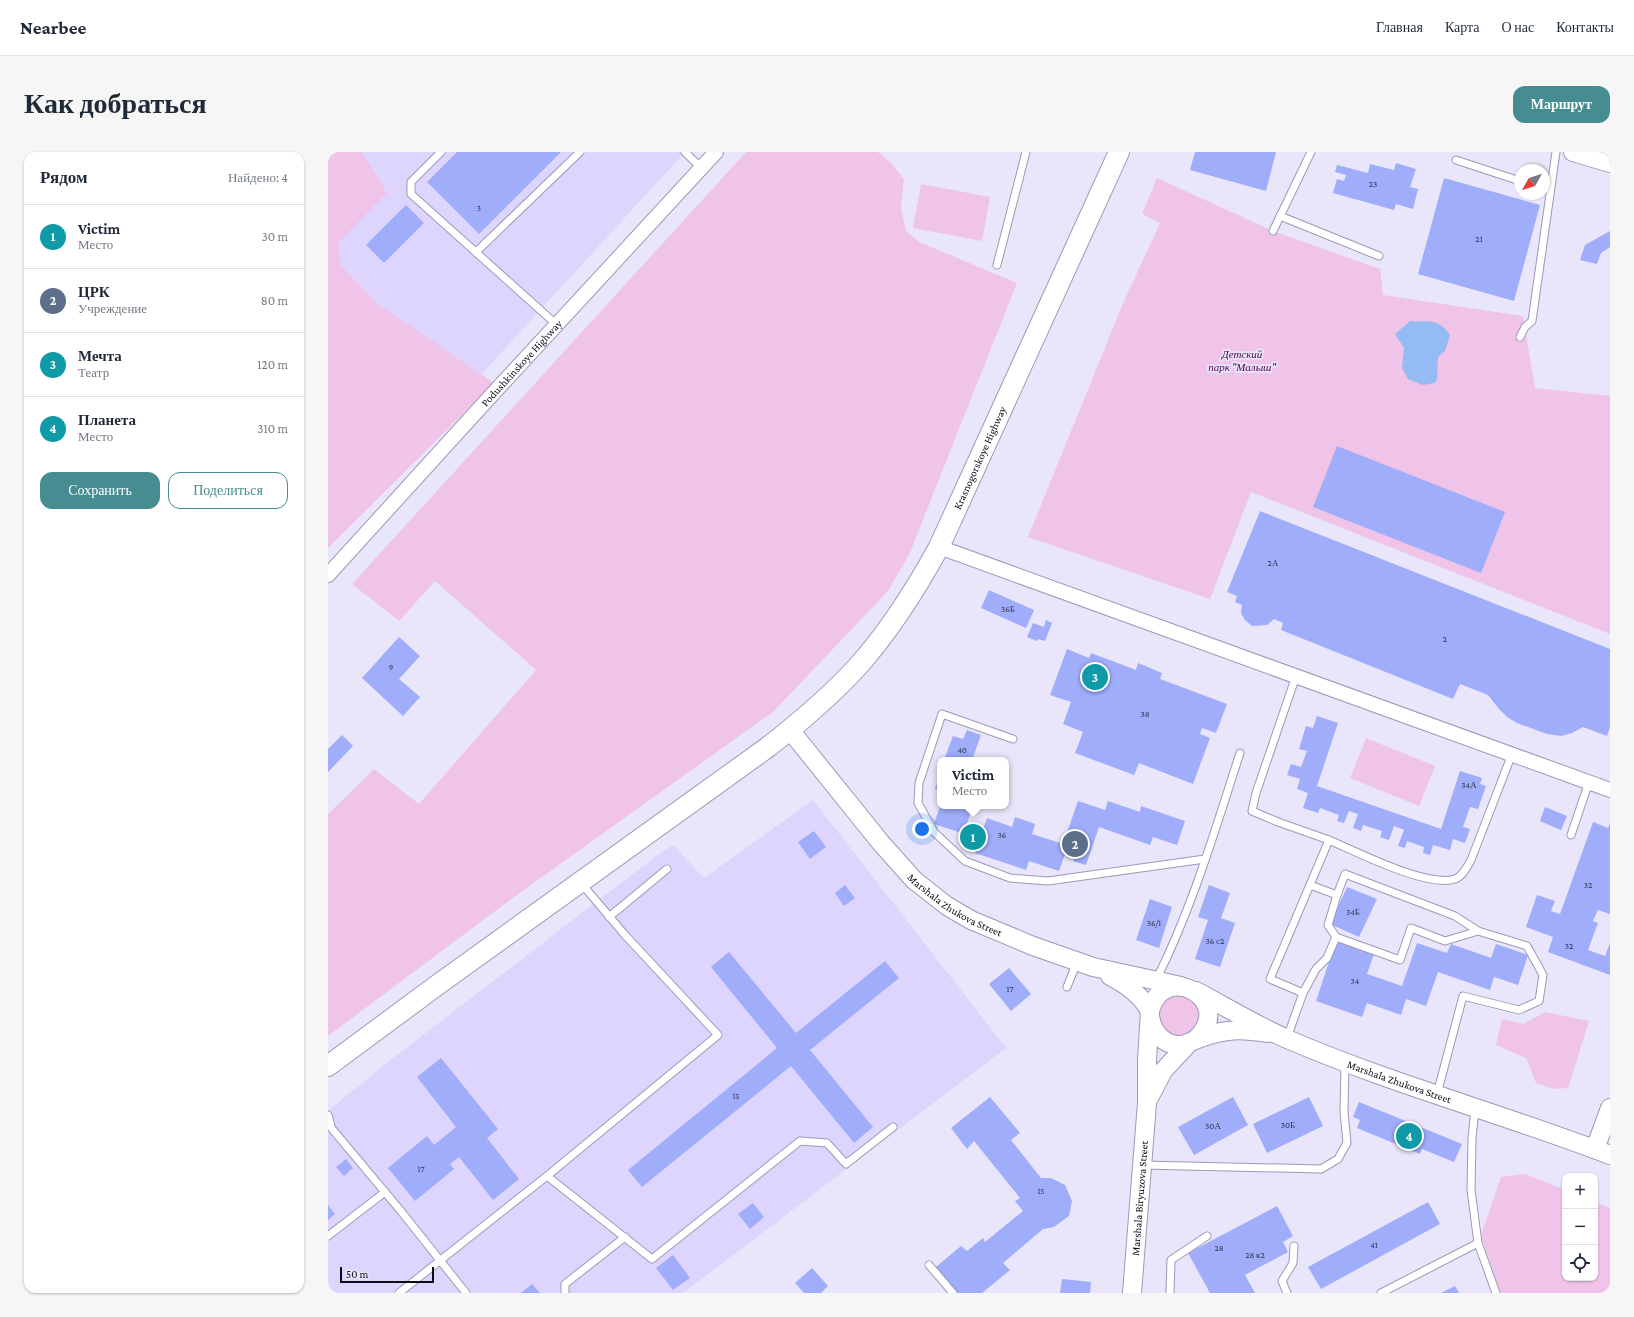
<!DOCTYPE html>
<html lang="ru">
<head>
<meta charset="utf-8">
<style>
  body { margin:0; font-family:"Crimson Pro",serif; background:#f6f6f7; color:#1f2937 }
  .controls { position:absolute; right:12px; bottom:12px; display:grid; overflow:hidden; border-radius:8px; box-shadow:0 1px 3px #0004 }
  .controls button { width:36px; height:36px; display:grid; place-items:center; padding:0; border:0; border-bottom:1px solid #e0e1e3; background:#fff; color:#1f2937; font:20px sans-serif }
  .compass { position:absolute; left:1186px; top:12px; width:36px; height:36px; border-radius:50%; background:#fff; box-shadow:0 1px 3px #0004; rotate:231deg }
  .scale { position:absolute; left:12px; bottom:10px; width:94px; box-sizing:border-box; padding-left:4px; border:2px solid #0e0c17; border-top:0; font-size:11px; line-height:14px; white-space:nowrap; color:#0e0c17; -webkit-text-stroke:3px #e9e5fa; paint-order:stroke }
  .you { position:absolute; left:594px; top:677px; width:14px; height:14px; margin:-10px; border:3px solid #fff; border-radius:50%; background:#1a73e8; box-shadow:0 0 0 6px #1a73e833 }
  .badge { display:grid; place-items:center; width:26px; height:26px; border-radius:50%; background:#458d91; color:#fff; font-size:13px; font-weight:700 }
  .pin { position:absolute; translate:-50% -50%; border:2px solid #fff; box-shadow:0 1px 4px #0006 }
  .popup { position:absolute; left:609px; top:605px; width:72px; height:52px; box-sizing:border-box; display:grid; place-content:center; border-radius:8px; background:#fff; filter:drop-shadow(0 1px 3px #0005); font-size:13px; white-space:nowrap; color:#747a83 }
  .popup b { font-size:15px; color:#1f2937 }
  .popup::after { content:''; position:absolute; left:50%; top:100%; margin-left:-8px; border:8px solid transparent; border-top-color:#fff }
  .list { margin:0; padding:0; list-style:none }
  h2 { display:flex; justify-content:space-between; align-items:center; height:52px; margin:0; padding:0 16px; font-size:17px }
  h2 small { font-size:13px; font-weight:400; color:#747a83 }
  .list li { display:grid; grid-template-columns:26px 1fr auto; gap:12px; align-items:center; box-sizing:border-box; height:64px; padding:0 16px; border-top:1px solid #e0e1e3 }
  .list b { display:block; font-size:15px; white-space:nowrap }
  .list p { margin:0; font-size:13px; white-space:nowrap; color:#747a83 }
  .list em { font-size:13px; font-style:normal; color:#747a83 }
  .actions { display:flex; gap:8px; padding:12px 16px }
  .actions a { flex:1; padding:9px 0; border:1px solid #458d91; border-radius:12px; text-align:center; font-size:14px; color:#458d91 }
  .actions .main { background:#458d91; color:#fff }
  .icon { flex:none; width:22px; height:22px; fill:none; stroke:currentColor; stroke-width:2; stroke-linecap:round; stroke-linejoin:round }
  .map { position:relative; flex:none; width:1282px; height:1141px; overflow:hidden; border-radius:12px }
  header { display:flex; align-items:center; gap:24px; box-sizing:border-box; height:56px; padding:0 20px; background:#fff; border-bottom:1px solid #e0e1e3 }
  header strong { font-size:19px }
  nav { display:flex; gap:22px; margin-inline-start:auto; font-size:14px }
  .intro { display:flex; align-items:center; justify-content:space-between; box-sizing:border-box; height:96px; padding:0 24px }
  h1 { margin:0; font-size:28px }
  .button { padding:10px 18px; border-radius:12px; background:#458d91; color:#fff; font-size:14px; font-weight:700 }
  main { display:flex; gap:24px; padding:0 24px }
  aside { flex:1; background:#fff; border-radius:12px; box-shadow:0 1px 3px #0004 }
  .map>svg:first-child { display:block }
</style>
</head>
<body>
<header>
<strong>Nearbee</strong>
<nav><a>Главная</a><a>Карта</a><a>О нас</a><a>Контакты</a></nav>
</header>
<div class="intro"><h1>Как добраться</h1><a class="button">Маршрут</a></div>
<main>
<aside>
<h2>Рядом<small>Найдено: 4</small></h2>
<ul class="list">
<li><span class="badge" style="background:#0f9aa8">1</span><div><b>Victim</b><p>Место</p></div><em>30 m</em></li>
<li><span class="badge" style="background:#5c6f8a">2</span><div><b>ЦРК</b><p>Учреждение</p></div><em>80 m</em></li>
<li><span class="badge" style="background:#0f9aa8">3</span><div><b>Мечта</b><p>Театр</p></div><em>120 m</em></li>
<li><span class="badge" style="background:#0f9aa8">4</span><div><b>Планета</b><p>Место</p></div><em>310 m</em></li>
</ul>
<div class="actions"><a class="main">Сохранить</a><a>Поделиться</a></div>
</aside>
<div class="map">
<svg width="1282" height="1141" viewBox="0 0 1282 1141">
  <rect width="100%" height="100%" fill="#e9e5fa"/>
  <g fill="#ded5ff">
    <path d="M 0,0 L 357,0 L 149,227 L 68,174 L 0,102 Z"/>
    <path d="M 485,648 L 678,896 L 355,1141 L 0,1141 L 0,959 L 60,910 L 328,704 L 345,693 L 376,726 Z"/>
  </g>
  <g fill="#f0c4e8">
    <path d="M 0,0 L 34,0 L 59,41 L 10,91 L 12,112 L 48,151 L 166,231 L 0,396 Z"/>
    <path d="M 418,0 L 550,0 L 563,11 L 576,27 L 573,57 L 578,79 L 591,90 L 689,131 L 581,403 L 560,439 L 446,559 L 178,751 L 0,884 L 0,662 L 46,617 L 91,652 L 208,518 L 107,429 L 71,469 L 24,432 Z"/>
    <path d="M 829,26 L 945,79 L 1052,117 L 1055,143 L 1195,164 L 1207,236 L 1282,244 L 1282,482 L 923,340 L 882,447 L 700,385 L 796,149 L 832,71 L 814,62 Z"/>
    <path d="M 593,32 L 662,45 L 654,89 L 585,76 Z"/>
    <path d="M 1038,586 L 1107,614 L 1091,654 L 1022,626 Z"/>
    <circle cx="851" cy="863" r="20"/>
    <path d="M 1217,860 L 1261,869 L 1240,936 L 1224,937 L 1208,931 L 1198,906 L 1168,893 L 1174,867 L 1196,872 Z"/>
    <path d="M 1197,1022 L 1237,1038 L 1237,1126 L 1267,1126 L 1267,1050 L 1282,1056 L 1282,1141 L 1172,1141 L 1153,1083 L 1173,1025 Z"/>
  </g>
  <path fill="#94bbf3" d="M 1082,169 C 1100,170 1111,166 1122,183 L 1117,199 L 1110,205 L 1109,228 L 1106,231 L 1095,233 L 1080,227 L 1074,216 L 1076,196 L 1067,182 Z"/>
  <g fill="#9fadfb">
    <path d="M 129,0 L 233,0 L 151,82 L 99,30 Z"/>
    <path d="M 867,0 L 948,0 L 938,39 L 862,18 Z"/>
    <path d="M 1068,11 L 1088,17 L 1082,35 L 1090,37 L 1085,57 L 1068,52 L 1066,58 L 1005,41 L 1009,27 L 1016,29 L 1018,23 L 1007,20 L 1009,13 L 1040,21 L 1042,12 L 1066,18 Z"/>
    <path d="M 1116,26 L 1212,53 L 1186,149 L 1090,122 Z"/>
    <path d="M 78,53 L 96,71 L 56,111 L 38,93 Z"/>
    <path d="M 1282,79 L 1282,95 L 1273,101 L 1269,112 L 1252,108 L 1257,93 Z"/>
    <path d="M 1009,294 L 1177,360 L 1153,421 L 985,355 Z"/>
    <path d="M 932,359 L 1282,497 L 1282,575 L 1279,584 L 1255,575 L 1244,581 L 1233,584 L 1219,582 L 1189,571 L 1179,565 L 1171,557 L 1160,543 L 1132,532 L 1125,547 L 953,478 L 955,471 L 946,467 L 939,473 L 924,474 L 917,468 L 913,461 L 914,453 L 907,450 L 909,444 L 899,440 Z"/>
    <path d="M 661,438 L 706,458 L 698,476 L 653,456 Z"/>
    <path d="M 718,468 L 724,471 L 717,489 L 710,487 L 709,489 L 699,485 L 705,471 L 716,475 Z"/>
    <path d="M 71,485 L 92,504 L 71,527 L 92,545 L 75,564 L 34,526 Z"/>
    <path d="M 739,497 L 761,506 L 763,501 L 808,518 L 810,511 L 834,521 L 832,527 L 899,552 L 888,581 L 874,576 L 872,582 L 882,586 L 865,632 L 811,611 L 806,623 L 747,601 L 755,580 L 735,572 L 743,550 L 722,543 Z"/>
    <path d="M 989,564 L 1010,571 L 989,634 L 1113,677 L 1132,619 L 1154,626 L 1152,632 L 1158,634 L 1150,657 L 1142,655 L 1135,675 L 1142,677 L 1137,691 L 1125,687 L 1122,698 L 1105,693 L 1102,703 L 1095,701 L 1096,695 L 1079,689 L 1077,696 L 1070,694 L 1076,678 L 1066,674 L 1061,688 L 1052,685 L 1054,679 L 1035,673 L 1033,679 L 1025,676 L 1030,662 L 1021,659 L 1016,671 L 1009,669 L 1011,663 L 992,656 L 990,661 L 975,656 L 980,641 L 969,637 L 972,627 L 959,623 L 963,612 L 973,615 L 979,599 L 971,597 L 978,574 L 985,576 Z"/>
    <path d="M 639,578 L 653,583 L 644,608 L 616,608 L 625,584 L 635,587 Z"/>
    <path d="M 14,583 L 25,594 L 0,620 L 0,597 Z"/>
    <path d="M 612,621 L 612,639 L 607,637 Z"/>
    <path d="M 750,649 L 777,658 L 780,649 L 812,660 L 813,654 L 857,669 L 849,693 L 825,685 L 822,693 L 771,675 L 758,713 L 745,709 L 746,705 L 737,702 L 731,719 L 701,709 L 698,718 L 647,701 L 652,687 L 606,672 L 612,654 L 645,654 L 639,671 L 655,677 L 659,666 L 684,675 L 687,665 L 707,672 L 704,682 L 735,692 Z"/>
    <path d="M 1217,655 L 1239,664 L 1233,678 L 1212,669 Z"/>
    <path d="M 1265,670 L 1280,676 L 1282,671 L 1282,762 L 1270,758 L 1265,769 L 1270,771 L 1260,798 L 1277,804 L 1282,791 L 1282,823 L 1220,800 L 1225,785 L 1198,775 L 1209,743 L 1227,749 L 1223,759 L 1232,762 Z"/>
    <path d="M 486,679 L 498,695 L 482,707 L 470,690 Z"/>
    <path d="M 517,733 L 527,746 L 516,754 L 507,741 Z"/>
    <path d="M 881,733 L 902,741 L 893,766 L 907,771 L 892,815 L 867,807 L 880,768 L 870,765 Z"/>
    <path d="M 1019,735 L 1049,747 L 1031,785 L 1002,772 Z"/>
    <path d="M 822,747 L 844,755 L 831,796 L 808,788 Z"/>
    <path d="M 1008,789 L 1046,802 L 1039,822 L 1074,834 L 1089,791 L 1119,801 L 1123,792 L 1163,806 L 1168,792 L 1200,803 L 1190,833 L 1166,825 L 1162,838 L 1110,820 L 1098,854 L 1078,847 L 1073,863 L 1039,851 L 1034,865 L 988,849 Z"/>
    <path d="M 401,800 L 468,881 L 557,809 L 571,826 L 482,898 L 545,975 L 526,991 L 463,914 L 314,1035 L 300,1018 L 449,896 L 383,815 Z"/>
    <path d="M 681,816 L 703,842 L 683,859 L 661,832 Z"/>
    <path d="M 113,906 L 170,977 L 159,986 L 191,1027 L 165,1048 L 131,1005 L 122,1012 L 126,1017 L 87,1049 L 60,1016 L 99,984 L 106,993 L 128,975 L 89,925 Z"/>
    <path d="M 662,945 L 692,981 L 683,988 L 713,1026 L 723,1026 L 737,1033 L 744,1049 L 741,1064 L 726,1075 L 715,1077 L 675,1111 L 682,1118 L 654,1141 L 630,1141 L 608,1115 L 633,1094 L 639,1099 L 655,1086 L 657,1090 L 695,1059 L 687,1049 L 692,1046 L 646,989 L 639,997 L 623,976 Z"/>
    <path d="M 905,945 L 920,973 L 866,1003 L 850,975 Z"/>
    <path d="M 981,945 L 995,974 L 939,1001 L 925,972 Z"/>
    <path d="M 1031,950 L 1134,992 L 1126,1010 L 1094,997 L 1092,1002 L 1029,976 L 1032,968 L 1025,965 Z"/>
    <path d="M 18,1007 L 25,1016 L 16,1024 L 8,1015 Z"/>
    <path d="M 1100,1050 L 1112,1072 L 993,1137 L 980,1115 Z"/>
    <path d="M 425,1051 L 436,1065 L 422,1077 L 410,1062 Z"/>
    <path d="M 0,1053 L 7,1062 L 0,1068 Z"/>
    <path d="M 949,1054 L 965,1084 L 955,1090 L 960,1100 L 917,1123 L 927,1141 L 882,1141 L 860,1101 Z"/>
    <path d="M 345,1103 L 362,1126 L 345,1138 L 328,1116 Z"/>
    <path d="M 484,1116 L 500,1134 L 493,1141 L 476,1141 L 467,1131 Z"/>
    <path d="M 734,1127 L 763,1130 L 762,1141 L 732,1141 Z"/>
    <path d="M 204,1132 L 212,1141 L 193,1141 Z"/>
    <path d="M 1127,1134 L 1131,1141 L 1113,1141 Z"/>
  </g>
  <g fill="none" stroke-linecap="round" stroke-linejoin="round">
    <g stroke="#9e98b8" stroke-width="9">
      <g id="service">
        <path d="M 113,0 L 83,30 L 83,42 L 229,173"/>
        <path d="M 357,0 L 373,16"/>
        <path d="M 1128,8 L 1192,29"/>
        <path d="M 952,64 L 1051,104"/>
        <path d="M 945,79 L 983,0"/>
        <path d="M 148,100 L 252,0"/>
        <path d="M 669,113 L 698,0"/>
        <path d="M 1192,185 L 1197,175 L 1204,169 L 1228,0"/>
        <path d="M 685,587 L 614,562 L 591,631 L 590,651 L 606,680 L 637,709 L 682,726 L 720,729 L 877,707"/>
        <path d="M 1243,683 L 1261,630"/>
        <path d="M 1001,688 C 1029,700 1099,736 1127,727 C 1135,724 1139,715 1143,708 L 1184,602"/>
        <path d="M 1009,743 L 1017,722 L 1127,764 L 1150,779 L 1199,794 L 1215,823 L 1211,849 L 1191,858 L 1135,844 L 1109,942"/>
        <path d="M 281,765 L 339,717"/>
        <path d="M 1008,785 L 1072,808 L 1083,776 L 1117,789 L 1150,779"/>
        <path d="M 828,828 C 864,757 887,678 912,601"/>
        <path d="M 739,835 L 749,810"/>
        <path d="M 975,841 L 988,817 L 999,806 L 1008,785 L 1000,773 L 1009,743 L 982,733"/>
        <path d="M 959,886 L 975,841 L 942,827 L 1001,688 L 950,670 L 924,659 L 928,641 L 968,524"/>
        <path d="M 1147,957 L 1144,986 L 1143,1038 L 1150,1091 L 1168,1141"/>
        <path d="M 0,963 L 3,974"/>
        <path d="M 0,972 L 72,1058 L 138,1141"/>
        <path d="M 814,1013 L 993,1017 L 1010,1007 L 1019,991 L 1016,960 L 1017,911"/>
        <path d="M 219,1024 L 324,1107 L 472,989 L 499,991 L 518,1012 L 565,975"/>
        <path d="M 0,1084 L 57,1040"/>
        <path d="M 601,1113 L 625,1141"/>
        <path d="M 71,1141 L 219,1024 L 390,883 L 297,783 L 253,731"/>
        <path d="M 237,1141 L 237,1132 L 297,1085"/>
        <path d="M 842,1141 L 843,1108 L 879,1084"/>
        <path d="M 959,1141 L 954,1129 L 965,1111 L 966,1094"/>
        <path d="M 1053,1141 L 1150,1091"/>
      </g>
    </g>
    <g stroke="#9e98b8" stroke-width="16">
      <g id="minor">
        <path d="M 611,395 L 1282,638"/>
        <path id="s1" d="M 0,423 L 160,247 L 388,0"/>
      </g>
    </g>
    <g stroke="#9e98b8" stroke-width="20">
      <g id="tertiary">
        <path d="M 1245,0 L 1282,11"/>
        <path id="s2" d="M 462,578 L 553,691 L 586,728 L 619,754 L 643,768 L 705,794 L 765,815 L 853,834"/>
        <path d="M 782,824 C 798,832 813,843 822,859"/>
        <path id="s3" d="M 868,839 C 898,855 928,873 959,887 C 1064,932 1175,962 1282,1003"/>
        <path d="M 822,864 C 824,880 836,894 853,893 C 859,892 864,889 870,887 C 880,883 890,880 900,879 C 913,877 927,879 940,881"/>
        <path d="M 821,946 L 835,919 L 861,891"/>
        <path d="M 1267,997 L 1282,956"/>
        <path id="s4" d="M 804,1141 L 819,951 L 819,908 L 822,859 C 836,807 909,849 868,887"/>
      </g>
    </g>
    <g stroke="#9e98b8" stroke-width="22">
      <g id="secondary">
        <path id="s5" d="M 0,914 L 108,834 L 440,595 C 472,570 504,543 531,513 C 563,477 588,437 611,395 L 791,0"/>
      </g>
    </g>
    <use href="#service" stroke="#fff" stroke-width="7"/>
    <use href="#minor" stroke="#fff" stroke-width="14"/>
    <use href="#tertiary" stroke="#fff" stroke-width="18"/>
    <use href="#secondary" stroke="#fff" stroke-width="20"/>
  </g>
  <g text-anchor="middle" stroke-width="3.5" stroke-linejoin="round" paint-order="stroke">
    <g font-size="9" fill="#323450">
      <text x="1045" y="35">23</text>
      <text x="151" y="59">3</text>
      <text x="1151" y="90">21</text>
      <text x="945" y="414">2А</text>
      <text x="680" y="460">36Б</text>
      <text x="1117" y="490">2</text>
      <text x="63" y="518">9</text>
      <text x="817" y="565">38</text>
      <text x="634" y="601">40</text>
      <text x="1141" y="636">34А</text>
      <text x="674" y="686">36</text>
      <text x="1260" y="736">32</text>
      <text x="1025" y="763">34Б</text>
      <text x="826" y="774">36/1</text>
      <text x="887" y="792">36 с2</text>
      <text x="1241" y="797">32</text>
      <text x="1027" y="832">34</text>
      <text x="682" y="840">17</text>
      <text x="408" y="947">15</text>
      <text x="960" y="976">30Б</text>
      <text x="885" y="977">30А</text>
      <text x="93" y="1020">17</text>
      <text x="713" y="1042">15</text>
      <text x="1046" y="1096">41</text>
      <text x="891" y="1099">28</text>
      <text x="927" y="1106">28 к2</text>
    </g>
    <g font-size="11" font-style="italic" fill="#56004f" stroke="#e9e5fa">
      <text x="914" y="206">Детский<tspan x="914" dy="13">парк "Малыш"</tspan></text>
    </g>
    <g font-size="11" fill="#0e0c17" stroke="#e9e5fa">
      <text dy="4" stroke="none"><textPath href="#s1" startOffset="287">Podushkinskoye Highway</textPath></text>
      <text dy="4" stroke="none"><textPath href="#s5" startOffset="907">Krasnogorskoye Highway</textPath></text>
      <text dy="4" stroke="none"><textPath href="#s2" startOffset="243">Marshala Zhukova Street</textPath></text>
      <text dy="4" stroke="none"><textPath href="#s3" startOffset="223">Marshala Zhukova Street</textPath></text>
      <text dy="4" stroke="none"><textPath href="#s4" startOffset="95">Marshala Biryuzova Street</textPath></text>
    </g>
  </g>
</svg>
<div class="controls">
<button>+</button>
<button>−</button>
<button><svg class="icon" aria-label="locate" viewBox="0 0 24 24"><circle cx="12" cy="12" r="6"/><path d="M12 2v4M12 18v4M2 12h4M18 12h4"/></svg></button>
</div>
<svg class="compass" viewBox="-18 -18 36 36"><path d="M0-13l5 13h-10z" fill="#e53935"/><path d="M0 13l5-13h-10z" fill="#747a83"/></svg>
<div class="scale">50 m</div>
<div class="you"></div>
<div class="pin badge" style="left:645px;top:685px;background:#0f9aa8">1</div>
<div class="popup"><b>Victim</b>Место</div>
<div class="pin badge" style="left:747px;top:692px;background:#5c6f8a">2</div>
<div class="pin badge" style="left:767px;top:525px;background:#0f9aa8">3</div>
<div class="pin badge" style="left:1081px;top:984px;background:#0f9aa8">4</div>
</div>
</main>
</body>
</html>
